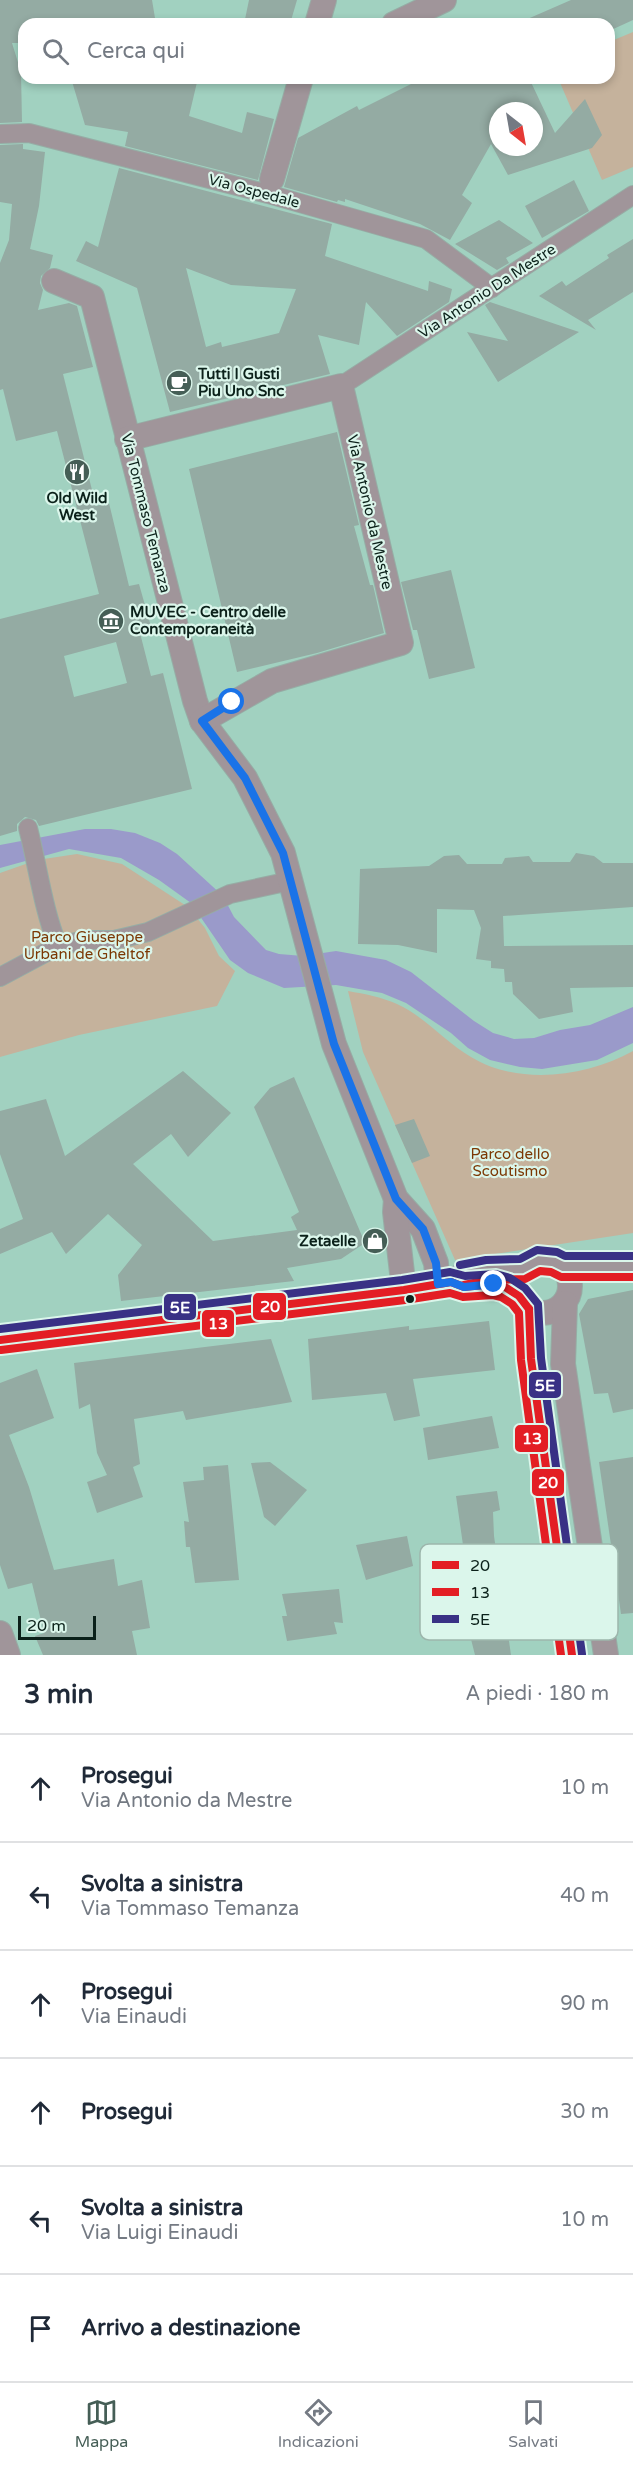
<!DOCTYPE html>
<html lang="it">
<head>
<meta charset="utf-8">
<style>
  body { margin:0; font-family:"Varela Round",sans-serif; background:#f6f6f7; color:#1f2937 }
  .compass { position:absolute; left:489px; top:102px; width:54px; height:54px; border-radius:50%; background:#fff; box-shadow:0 3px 9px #0003; rotate:149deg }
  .scale { position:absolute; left:18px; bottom:15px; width:78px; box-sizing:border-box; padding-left:6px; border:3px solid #0b211a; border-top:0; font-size:16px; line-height:21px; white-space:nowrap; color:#0b211a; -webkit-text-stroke:4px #dbf6eb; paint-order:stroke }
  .stop { position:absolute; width:18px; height:18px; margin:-14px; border:4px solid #1a73e8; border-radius:50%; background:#fff }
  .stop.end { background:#1a73e8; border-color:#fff; box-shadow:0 2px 6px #0008 }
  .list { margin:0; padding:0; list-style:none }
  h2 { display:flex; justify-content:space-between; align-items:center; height:78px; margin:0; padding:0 24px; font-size:26px }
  h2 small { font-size:20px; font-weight:400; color:#747a83 }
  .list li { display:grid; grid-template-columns:39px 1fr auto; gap:18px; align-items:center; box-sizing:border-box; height:108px; padding:0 24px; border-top:2px solid #e0e1e3 }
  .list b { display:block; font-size:22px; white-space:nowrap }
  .list p { margin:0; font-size:20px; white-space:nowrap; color:#747a83 }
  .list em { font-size:20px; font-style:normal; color:#747a83 }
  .icon { flex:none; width:33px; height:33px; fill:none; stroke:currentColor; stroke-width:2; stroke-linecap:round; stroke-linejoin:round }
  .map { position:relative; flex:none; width:633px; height:1655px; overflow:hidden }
  .search { position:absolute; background:#fff; box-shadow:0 3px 9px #0003; left:18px; right:18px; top:18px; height:66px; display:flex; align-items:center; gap:15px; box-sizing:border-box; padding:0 21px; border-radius:18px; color:#747a83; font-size:22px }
  .sheet { height:726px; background:#fff }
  nav { display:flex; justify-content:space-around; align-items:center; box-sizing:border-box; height:84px; border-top:2px solid #e0e1e3; background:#fff; font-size:16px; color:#747a83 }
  nav a { display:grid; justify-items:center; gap:3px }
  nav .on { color:#455e56 }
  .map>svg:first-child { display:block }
</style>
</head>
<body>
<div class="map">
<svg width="633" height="1655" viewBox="0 0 633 1655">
  <rect width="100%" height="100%" fill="#b2cfc4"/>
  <path fill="#a1d1c0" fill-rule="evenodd" d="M 0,0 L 633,0 L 633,1655 L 0,1655 ZM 24,24 L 609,24 L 609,78 L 24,78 ZM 498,111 L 534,111 L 534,147 L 498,147 Z"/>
  <g fill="#c5b29c">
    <path d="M 633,32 L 633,167 L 602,180 L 558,78 L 609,78 L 609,42 Z"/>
    <path d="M 77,854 L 122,864 L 188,907 L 205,928 L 219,956 L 235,971 L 217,1006 L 79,1035 L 0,1057 L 0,873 L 37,860 Z"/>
    <path d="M 348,991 C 365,994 381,997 397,1004 C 424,1016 445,1042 471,1057 C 519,1086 586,1077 633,1051 L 633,1233 L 455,1260 L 363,1052 Z"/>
  </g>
  <path fill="#9a9aca" d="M 85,829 L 111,829 L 135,833 L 160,843 L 177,854 L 223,896 L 234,917 L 266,950 L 279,954 L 303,956 L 336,951 L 386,960 L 411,972 L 474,1021 L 493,1033 L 514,1039 L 534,1038 L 560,1030 L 590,1025 L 633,1007 L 633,1043 L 597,1060 L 542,1069 L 520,1067 L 490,1060 L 468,1048 L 451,1033 L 406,1003 L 382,993 L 336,985 L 284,988 L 248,973 L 230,960 L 191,903 L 159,880 L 121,858 L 69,849 L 0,868 L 0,845 Z"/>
  <g fill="#94aba3" fill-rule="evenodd">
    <path d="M 0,0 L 152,0 L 156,24 L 24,24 L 24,43 L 12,43 L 21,72 L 22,122 L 0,123 Z"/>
    <path d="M 249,0 L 297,0 L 290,24 L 244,24 Z"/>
    <path d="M 571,0 L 633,0 L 633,20 L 609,31 L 609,24 L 516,24 Z"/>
    <path d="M 71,78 L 198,78 L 189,116 L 242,133 L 247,112 L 274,119 L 258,180 L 125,146 L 128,132 L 85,125 Z"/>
    <path d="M 423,78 L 529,78 L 555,133 L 585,99 L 602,135 L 592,148 L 508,175 L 491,144 L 462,195 L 472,203 L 450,240 L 420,224 L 345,199 L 345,202 L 338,200 L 337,202 L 284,187 L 298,138 L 357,106 L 359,110 ZM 498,111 L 534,111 L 534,147 L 498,147 Z"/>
    <path d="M 23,144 L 23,149 L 45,152 L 39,206 L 30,249 L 53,255 L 50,268 L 41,276 L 40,283 L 43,290 L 38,310 L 69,303 L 77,306 L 93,367 L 63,374 L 96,506 L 109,503 L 129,586 L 139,584 L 152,630 L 140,633 L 151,676 L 163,673 L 192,789 L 39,826 L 36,820 L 25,817 L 17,824 L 17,831 L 0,836 L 0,619 L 99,594 L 57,431 L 16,441 L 3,389 L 0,390 L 0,263 L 9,240 L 12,204 L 0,202 L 0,145 ZM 116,642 L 127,683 L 74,697 L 64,656 Z"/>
    <path d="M 119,168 L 332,224 L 325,256 L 428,291 L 429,281 L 452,289 L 449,302 L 397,336 L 366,302 L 359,345 L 318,335 L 330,374 L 170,412 L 137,288 L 76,261 L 86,241 L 98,247 ZM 186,268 L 231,285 L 296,289 L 279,333 L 222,347 L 221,342 L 206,347 Z"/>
    <path d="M 574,180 L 589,211 L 542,238 L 525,206 Z"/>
    <path d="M 499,220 L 533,243 L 506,258 L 509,263 L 497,270 L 455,244 Z"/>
    <path d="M 633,239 L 633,292 L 588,320 L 596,330 L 539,296 L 562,281 L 566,286 L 609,258 L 607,255 Z"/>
    <path d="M 490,302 L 579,332 L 498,382 L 467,332 L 508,341 L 485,305 Z"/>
    <path d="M 337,432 L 359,525 L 354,526 L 370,585 L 373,585 L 384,633 L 317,653 L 237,672 L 189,469 Z"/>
    <path d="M 451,570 L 475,668 L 429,679 L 417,630 L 413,630 L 401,582 Z"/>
    <path d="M 576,853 L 594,856 L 603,863 L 633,863 L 633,907 L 503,916 L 504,946 L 633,945 L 633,987 L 570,988 L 573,1012 L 539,1019 L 513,994 L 512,982 L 505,982 L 504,969 L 491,968 L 491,961 L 476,959 L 481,928 L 474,910 L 437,909 L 437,953 L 398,945 L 358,944 L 360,869 L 429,866 L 444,856 L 459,855 L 467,864 L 502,864 L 505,858 L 529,856 L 533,862 L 570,862 Z"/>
    <path d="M 183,1071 L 231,1113 L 188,1157 L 171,1134 L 133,1164 L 213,1241 L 297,1230 L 291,1217 L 299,1212 L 254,1107 L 270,1088 L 294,1077 L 365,1243 L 341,1259 L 287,1268 L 294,1281 L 121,1301 L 118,1275 L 142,1245 L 108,1214 L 66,1254 L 52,1232 L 0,1254 L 0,1229 L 23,1219 L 0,1154 L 0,1111 L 46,1099 L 65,1156 Z"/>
    <path d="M 414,1119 L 430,1156 L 412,1163 L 395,1125 Z"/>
    <path d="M 633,1290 L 633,1409 L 613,1413 L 608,1393 L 594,1394 L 579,1314 L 588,1299 Z"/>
    <path d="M 489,1321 L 495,1370 L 413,1379 L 420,1416 L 394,1421 L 386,1393 L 312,1400 L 308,1339 L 409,1326 L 409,1330 Z"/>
    <path d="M 271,1339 L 292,1402 L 186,1420 L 183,1411 L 134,1419 L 140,1464 L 133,1467 L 143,1497 L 97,1513 L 87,1482 L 107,1475 L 97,1453 L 90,1404 L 79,1409 L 74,1363 Z"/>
    <path d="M 37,1369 L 54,1418 L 9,1435 L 29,1487 L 54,1570 L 114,1559 L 118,1586 L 142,1580 L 150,1628 L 132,1631 L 137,1655 L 43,1655 L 35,1636 L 44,1633 L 32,1583 L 8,1589 L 0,1565 L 0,1383 Z"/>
    <path d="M 492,1416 L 499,1448 L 428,1460 L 423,1428 Z"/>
    <path d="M 633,1457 L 633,1613 L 621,1614 L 599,1462 Z"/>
    <path d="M 270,1462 L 307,1490 L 275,1526 L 264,1517 L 251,1463 Z"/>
    <path d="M 228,1465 L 239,1580 L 195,1583 L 190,1547 L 186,1547 L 184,1521 L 189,1522 L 183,1482 L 204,1480 L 203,1467 Z"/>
    <path d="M 497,1491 L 500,1510 L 493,1512 L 494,1536 L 511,1655 L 475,1655 L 453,1568 L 466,1566 L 456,1496 Z"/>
    <path d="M 407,1536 L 413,1566 L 366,1580 L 356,1545 Z"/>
    <path d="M 339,1589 L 343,1623 L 334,1622 L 337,1634 L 287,1641 L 282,1616 L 287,1616 L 282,1594 Z"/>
  </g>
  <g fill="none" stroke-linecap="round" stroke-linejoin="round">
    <g stroke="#96ada5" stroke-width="20">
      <g id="pedestrian">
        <path d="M 0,134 L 29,133 L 268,194 L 426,239 L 492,288"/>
        <path d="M 341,386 L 633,195"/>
        <path d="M 28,828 C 38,867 43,909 58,946"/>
        <path d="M 0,977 L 58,946 L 85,940 L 114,940 L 148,932 L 230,894 L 290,881"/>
      </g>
    </g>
    <g stroke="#96ada5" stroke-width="26">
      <g id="minor">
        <path d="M 317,24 L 324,0"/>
        <path d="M 394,24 L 444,0"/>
        <path d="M 272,179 L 301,78"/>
        <path d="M 54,281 L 92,297 L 195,701 L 202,721 L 245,778 L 283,853 L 334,1044 L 396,1199 L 423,1229 L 436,1263 L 438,1284"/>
        <path d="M 127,439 L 341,386 L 401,643 L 272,681 L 202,721"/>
        <path d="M 396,1199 L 395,1212 L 404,1290"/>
        <circle cx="543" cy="1286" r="27"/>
        <path d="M 562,1267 L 633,1266"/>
        <path d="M 565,1303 L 563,1364 L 606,1655"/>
        <path d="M 529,1309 L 531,1359 L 572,1655"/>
        <path d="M 0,1340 L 404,1290 L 451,1282 L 463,1275 L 487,1270 L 523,1269"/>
        <path d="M 0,1633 L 8,1655"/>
      </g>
    </g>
    <use href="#pedestrian" stroke="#a0959a" stroke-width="18"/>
    <use href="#minor" stroke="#a0959a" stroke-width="24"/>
    <g stroke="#dbf6eb" stroke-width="12">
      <g id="bus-1">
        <path d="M 529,1309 L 531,1359 L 572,1655"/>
        <path d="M 0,1340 L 404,1290 L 451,1282 L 464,1287 L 494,1284 L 505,1287 L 519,1296 L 529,1309"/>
      </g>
    </g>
    <g stroke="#dbf6eb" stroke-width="12">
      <g id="bus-2">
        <path d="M 464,1285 L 488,1280 L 525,1279 L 540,1271 L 551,1272 L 561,1277 L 633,1277"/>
        <path d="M 1,1350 L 405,1300 L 450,1293 L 463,1297 L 493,1295 L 501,1297 L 512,1304 L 519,1313 L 521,1360 L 561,1655"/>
      </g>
    </g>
    <g stroke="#dbf6eb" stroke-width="12">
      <g id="bus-3">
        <path d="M 460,1265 L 486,1260 L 520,1259 L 537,1250 L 557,1252 L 565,1256 L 633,1256"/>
        <path d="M 0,1329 L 402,1280 L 450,1272 L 465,1276 L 496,1274 L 510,1278 L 525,1288 L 538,1304 L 541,1358 L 582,1654"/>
      </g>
    </g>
    <use href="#bus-1" stroke="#e31e24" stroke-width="8"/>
    <use href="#bus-2" stroke="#e31e24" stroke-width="8"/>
    <use href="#bus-3" stroke="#393185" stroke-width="8"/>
  </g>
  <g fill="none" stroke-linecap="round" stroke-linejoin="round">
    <path stroke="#1a73e8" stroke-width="8" d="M 232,702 L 202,721 L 245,778 L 283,853 L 334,1044 L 396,1199 L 423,1229 L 436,1263 L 438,1284 L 451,1282 L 464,1287 L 494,1284"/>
  </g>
  <defs>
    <g id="cafe-disc" transform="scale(1.35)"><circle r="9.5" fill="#455e56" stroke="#dbf6eb"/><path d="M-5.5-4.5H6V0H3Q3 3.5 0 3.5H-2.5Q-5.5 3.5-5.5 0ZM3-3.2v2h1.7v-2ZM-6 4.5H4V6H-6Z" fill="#fff"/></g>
    <g id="restaurant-disc" transform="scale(1.35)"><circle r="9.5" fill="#455e56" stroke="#dbf6eb"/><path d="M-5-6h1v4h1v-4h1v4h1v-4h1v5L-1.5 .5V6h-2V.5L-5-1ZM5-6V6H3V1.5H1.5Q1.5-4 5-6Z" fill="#fff"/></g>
    <g id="museum-disc" transform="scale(1.35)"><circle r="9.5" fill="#455e56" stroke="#dbf6eb"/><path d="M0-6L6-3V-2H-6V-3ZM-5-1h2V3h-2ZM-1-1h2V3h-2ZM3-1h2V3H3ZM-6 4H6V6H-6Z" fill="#fff"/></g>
    <g id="shop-disc" transform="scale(1.35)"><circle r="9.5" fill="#455e56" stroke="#dbf6eb"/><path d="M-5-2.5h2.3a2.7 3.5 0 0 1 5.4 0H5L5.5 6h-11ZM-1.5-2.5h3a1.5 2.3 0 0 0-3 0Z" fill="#fff"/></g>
  </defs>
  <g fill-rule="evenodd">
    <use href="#cafe-disc" x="179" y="383"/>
    <use href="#restaurant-disc" x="77" y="472"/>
    <use href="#museum-disc" x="111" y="621"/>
    <use href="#shop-disc" x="375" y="1241"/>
  </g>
  <circle fill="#0b211a" stroke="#dbf6eb" stroke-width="2" cx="410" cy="1299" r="5"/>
  <g text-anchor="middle" stroke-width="4.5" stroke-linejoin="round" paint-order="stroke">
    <g font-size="15" fill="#0b211a" stroke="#dbf6eb">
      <text transform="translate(254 191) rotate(15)" y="5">Via Ospedale</text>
      <text transform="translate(487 291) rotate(-33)" y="5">Via Antonio Da Mestre</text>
      <text transform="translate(370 512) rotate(77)" y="5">Via Antonio da Mestre</text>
      <text transform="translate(146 513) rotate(76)" y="5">Via Tommaso Temanza</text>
    </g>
    <g font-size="15" font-weight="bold" fill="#0b211a" stroke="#dbf6eb" text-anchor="start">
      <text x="198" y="379">Tutti I Gusti<tspan x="198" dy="17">Piu Uno Snc</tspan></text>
      <text x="77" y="503" text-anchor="middle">Old Wild<tspan x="77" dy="17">West</tspan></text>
      <text x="130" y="617">MUVEC - Centro delle<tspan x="130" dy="17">Contemporaneità</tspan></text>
      <text x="356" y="1246" text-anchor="end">Zetaelle</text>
    </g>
    <g font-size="15" fill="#7b3804" stroke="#dbf6eb">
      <text x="87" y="942">Parco Giuseppe<tspan x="87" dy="17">Urbani de Gheltof</tspan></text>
      <text x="510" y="1159">Parco dello<tspan x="510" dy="17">Scoutismo</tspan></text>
    </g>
  </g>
  <rect x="420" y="1544" width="198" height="96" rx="9" fill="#dbf6eb" stroke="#9db6ac" stroke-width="1.5"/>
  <rect x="432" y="1561" width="27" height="8" fill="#e31e24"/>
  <rect x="432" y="1588" width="27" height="8" fill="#e31e24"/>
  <rect x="432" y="1615" width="27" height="8" fill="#393185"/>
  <g font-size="16" fill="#0b211a">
    <text x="470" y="1571">20</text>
    <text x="470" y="1598">13</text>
    <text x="470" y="1625">5E</text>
  </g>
  <g stroke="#dbf6eb" stroke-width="2">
    <rect x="252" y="1292" width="35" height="29" rx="6" fill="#e31e24"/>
    <rect x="163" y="1293" width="34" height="28" rx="6" fill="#393185"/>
    <rect x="201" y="1309" width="34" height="29" rx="6" fill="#e31e24"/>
    <rect x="528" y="1371" width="34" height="28" rx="6" fill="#393185"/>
    <rect x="514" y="1424" width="35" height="29" rx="6" fill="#e31e24"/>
    <rect x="531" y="1468" width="34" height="29" rx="6" fill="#e31e24"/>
  </g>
  <g font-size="16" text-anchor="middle" font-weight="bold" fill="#fff">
    <text x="270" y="1312">20</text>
    <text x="180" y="1313">5E</text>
    <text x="218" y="1329">13</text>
    <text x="545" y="1391">5E</text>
    <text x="532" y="1444">13</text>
    <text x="548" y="1488">20</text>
  </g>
</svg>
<svg class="compass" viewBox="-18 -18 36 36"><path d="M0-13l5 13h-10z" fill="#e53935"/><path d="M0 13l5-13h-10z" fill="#747a83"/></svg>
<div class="scale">20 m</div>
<div class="stop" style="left:232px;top:702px"></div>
<div class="stop end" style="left:494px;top:1284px"></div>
<div class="search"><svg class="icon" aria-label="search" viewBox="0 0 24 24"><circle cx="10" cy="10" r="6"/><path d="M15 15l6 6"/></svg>Cerca qui</div>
</div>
<section class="sheet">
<h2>3 min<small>A piedi · 180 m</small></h2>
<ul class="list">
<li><svg class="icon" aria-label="ahead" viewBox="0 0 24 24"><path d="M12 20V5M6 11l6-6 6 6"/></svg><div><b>Prosegui</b><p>Via Antonio da Mestre</p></div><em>10 m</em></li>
<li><svg class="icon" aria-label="left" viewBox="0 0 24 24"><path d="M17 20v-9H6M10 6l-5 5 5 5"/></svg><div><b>Svolta a sinistra</b><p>Via Tommaso Temanza</p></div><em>40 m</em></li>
<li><svg class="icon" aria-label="ahead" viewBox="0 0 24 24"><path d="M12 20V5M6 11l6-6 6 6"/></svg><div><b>Prosegui</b><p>Via Einaudi</p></div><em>90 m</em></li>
<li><svg class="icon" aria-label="ahead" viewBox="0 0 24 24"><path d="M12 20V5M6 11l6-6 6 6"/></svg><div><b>Prosegui</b></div><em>30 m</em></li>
<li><svg class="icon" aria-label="left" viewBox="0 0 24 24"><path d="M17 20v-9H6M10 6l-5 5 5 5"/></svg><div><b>Svolta a sinistra</b><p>Via Luigi Einaudi</p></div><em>10 m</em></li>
<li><svg class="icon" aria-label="arrive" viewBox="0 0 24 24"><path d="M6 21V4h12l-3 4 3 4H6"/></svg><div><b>Arrivo a destinazione</b></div></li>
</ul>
</section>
<nav>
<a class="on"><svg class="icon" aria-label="map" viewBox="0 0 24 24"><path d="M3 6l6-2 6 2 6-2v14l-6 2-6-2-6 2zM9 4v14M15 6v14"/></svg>Mappa</a>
<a><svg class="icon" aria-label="directions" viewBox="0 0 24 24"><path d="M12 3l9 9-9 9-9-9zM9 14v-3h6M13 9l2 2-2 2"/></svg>Indicazioni</a>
<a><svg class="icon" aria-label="saved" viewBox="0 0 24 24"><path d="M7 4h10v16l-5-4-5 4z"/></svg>Salvati</a>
</nav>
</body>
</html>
